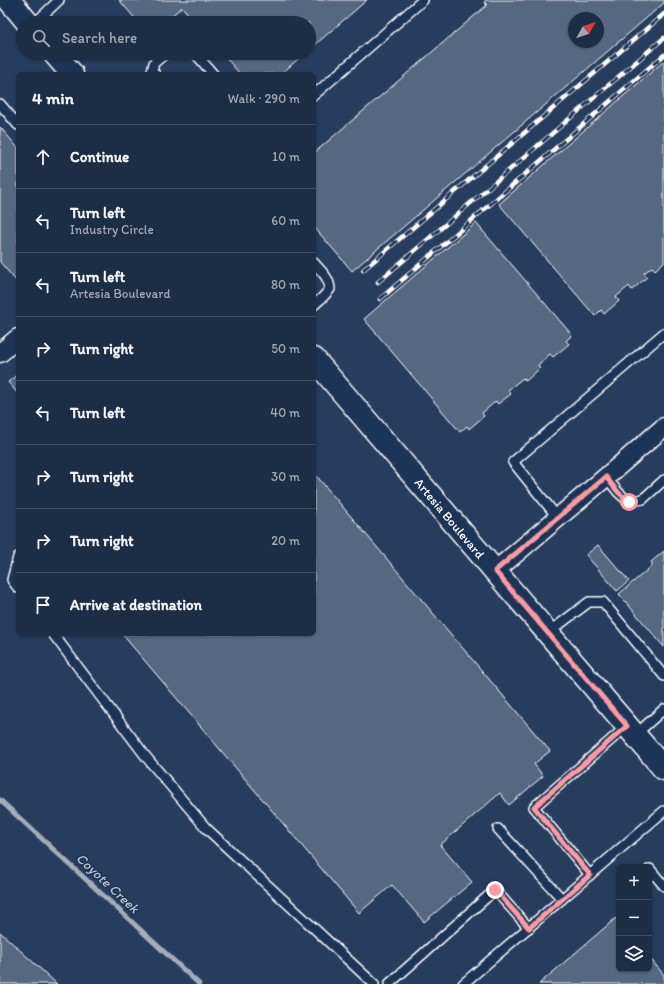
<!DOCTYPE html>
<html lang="en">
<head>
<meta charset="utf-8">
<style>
  body { margin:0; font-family:Itim,sans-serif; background:#293a51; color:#f1f3f6 }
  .controls { position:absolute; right:12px; bottom:12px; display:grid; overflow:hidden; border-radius:6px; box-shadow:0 1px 3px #0004 }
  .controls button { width:36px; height:36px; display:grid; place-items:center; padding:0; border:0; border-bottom:1px solid #3a4a5f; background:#1c2e46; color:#f1f3f6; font:20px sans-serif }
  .compass { position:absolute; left:568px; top:12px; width:36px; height:36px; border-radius:50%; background:#1c2e46; box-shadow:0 1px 3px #0004; rotate:50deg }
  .stop { position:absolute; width:12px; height:12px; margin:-9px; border:3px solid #ff9aa2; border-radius:50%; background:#fff }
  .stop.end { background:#ff9aa2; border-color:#fff; box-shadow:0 1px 4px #0008 }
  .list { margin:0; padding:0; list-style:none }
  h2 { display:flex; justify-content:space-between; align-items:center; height:52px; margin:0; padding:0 16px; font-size:17px }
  h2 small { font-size:13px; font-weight:400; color:#a0a8b3 }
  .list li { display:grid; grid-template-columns:26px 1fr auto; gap:12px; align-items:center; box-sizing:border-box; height:64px; padding:0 16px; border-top:1px solid #3a4a5f }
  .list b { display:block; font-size:15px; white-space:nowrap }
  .list p { margin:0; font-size:13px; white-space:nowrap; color:#a0a8b3 }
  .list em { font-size:13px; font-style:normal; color:#a0a8b3 }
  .icon { flex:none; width:22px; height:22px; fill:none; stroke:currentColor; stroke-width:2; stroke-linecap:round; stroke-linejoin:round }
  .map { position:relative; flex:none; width:664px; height:984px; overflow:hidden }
  .search { position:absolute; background:#1c2e46; box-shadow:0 1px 3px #0004; left:16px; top:16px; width:300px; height:44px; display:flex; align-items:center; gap:10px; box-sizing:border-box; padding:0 14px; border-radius:22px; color:#a0a8b3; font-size:15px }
  .panel { position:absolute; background:#1c2e46; box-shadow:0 1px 3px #0004; left:16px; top:72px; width:300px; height:564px; border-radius:6px }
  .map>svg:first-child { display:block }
</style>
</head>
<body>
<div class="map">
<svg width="664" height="984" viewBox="0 0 664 984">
  <rect width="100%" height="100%" fill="#263d5e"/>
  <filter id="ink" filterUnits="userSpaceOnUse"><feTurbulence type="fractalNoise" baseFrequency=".025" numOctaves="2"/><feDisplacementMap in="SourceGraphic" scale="8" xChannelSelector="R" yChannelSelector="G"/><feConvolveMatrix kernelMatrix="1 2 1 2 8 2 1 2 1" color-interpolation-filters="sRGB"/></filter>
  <g filter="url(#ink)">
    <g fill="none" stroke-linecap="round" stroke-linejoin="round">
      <path stroke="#a4aebb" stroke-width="5" d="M 0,800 L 199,984"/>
    </g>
    <g fill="#556781" stroke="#fff" fill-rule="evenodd">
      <path d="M 119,0 L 367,0 L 309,50 L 309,23 L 196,23 L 182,7 L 163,23 L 139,23 Z"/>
      <path d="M 486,0 L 664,0 L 664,3 L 352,271 L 314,227 L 314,153 L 487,5 L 484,2 ZM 574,18 L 598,18 L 598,42 L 574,42 Z"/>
      <path d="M 222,53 L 305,53 L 281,74 L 240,74 Z"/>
      <path d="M 664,61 L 664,262 L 655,270 L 652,267 L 644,273 L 647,277 L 632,290 L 629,286 L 616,297 L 619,301 L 604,314 L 601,310 L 595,316 L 499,204 Z"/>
      <path d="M 0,127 L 18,148 L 18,283 L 0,262 Z"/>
      <path d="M 476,223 L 572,335 L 566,341 L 569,344 L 553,357 L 550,354 L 538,365 L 540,368 L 526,381 L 523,378 L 508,390 L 511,394 L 498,404 L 496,401 L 482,413 L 484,416 L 469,429 L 467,426 L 460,432 L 364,319 Z"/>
      <path d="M 18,374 L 18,394 L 8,382 Z"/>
      <path d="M 314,473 L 550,751 L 534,764 L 543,776 L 509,805 L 500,793 L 440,845 L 472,882 L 424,922 L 392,885 L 359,913 L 122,634 L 314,634 Z"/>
      <path d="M 598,545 L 629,581 L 617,591 L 586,555 Z"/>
      <path d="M 664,551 L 664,647 L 619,594 L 653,565 L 651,562 Z"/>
      <path d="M 616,918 L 619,922 L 619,969 L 649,969 L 649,957 L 664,975 L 664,984 L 539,984 Z"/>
      <path d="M 0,932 L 57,984 L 0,984 Z"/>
    </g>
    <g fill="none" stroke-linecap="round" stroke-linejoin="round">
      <g stroke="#fff" stroke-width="12">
        <g id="lane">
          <path d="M 35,23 L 59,0"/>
          <path d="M 195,53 L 213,74"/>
          <path d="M 155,74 L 152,71 L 154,63 L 166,53"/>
          <path d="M 314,95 L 423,0"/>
          <path d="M 0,104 L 18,125"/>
          <path d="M 314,263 C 321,271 329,277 330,289 L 323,297 L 314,305"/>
          <path d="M 606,477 L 618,492 L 629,502 L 643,499 L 664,480"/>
          <path d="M 558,518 L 513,462 L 664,333"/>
          <path d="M 18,557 L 12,580 L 18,588"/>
          <path d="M 548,633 L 589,602 L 603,602 L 664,676"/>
          <path d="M 53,634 L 147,758 L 206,828 L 374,984"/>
          <path d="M 635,735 L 664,709"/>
          <path d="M 498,829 L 562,899"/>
          <path d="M 650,869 L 664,886"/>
          <path d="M 590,875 L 534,807 L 627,726"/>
          <path d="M 389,984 L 495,890 L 529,928"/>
          <path d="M 463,984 L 664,811"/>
        </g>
      </g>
      <g stroke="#fff" stroke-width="21">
        <g id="street">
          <path d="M 0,353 L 18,338"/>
          <path d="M 495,571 L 606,477 L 664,427"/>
        </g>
      </g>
      <g stroke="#fff" stroke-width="25">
        <g id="secondary">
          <path d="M 9,0 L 28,23"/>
          <path d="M 54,53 L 72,74"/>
          <path d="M 314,359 L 664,769"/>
        </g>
      </g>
      <use href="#lane" stroke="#1d3557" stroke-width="9"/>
      <use href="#street" stroke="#1d3557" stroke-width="18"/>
      <use href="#secondary" stroke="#1d3557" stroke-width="22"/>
      <g stroke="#fff" stroke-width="4.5">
        <g id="rail">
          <path d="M 363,270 L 664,14"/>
          <path d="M 378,282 L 664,38"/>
          <path d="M 380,299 L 664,55"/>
        </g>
      </g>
      <use href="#rail" stroke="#1d3557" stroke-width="3" stroke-dasharray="9" stroke-linecap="butt"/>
    </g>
  </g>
  <g fill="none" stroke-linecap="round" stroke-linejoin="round" filter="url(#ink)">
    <path stroke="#ff9aa2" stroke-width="5" d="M 495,890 L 529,928 L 590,875 L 534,807 L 627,726 L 495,571 L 606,477 L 618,492 L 629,502"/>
  </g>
  <g text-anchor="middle" stroke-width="3" stroke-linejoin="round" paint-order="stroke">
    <g font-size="13" fill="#fff" stroke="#1d3557">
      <text transform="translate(450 518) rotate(50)" y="5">Artesia Boulevard</text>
    </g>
    <g font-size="14" font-style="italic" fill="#bbc2cc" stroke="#1d3557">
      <text transform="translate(108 883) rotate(43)" y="5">Coyote Creek</text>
    </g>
  </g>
</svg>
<div class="controls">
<button>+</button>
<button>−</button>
<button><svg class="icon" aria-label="layers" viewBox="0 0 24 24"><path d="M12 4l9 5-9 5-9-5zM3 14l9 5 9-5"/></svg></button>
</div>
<svg class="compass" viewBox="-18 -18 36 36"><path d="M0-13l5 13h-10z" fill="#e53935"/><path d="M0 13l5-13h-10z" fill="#a0a8b3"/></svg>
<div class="stop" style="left:629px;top:502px"></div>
<div class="stop end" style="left:495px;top:890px"></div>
<div class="search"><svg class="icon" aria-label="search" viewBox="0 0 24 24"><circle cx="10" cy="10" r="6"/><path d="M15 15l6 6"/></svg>Search here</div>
<section class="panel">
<h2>4 min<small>Walk · 290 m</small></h2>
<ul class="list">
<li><svg class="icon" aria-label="ahead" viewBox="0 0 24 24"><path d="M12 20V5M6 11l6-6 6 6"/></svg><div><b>Continue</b></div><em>10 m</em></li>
<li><svg class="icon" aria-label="left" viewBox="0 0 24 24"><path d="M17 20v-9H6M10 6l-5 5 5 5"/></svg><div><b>Turn left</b><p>Industry Circle</p></div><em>60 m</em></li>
<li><svg class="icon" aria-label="left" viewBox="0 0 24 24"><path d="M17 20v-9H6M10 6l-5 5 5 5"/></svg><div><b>Turn left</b><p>Artesia Boulevard</p></div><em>80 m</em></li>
<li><svg class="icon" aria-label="right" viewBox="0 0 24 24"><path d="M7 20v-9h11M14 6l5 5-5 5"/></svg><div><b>Turn right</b></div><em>50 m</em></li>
<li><svg class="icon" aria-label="left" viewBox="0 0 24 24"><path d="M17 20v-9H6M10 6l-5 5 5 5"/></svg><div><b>Turn left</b></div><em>40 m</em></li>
<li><svg class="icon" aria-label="right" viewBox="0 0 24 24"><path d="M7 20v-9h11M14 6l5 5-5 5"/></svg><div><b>Turn right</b></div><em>30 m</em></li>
<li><svg class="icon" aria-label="right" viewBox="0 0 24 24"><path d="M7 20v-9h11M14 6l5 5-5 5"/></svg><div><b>Turn right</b></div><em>20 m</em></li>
<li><svg class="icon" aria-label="arrive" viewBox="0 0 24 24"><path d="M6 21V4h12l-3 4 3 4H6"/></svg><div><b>Arrive at destination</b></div></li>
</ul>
</section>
</div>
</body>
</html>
